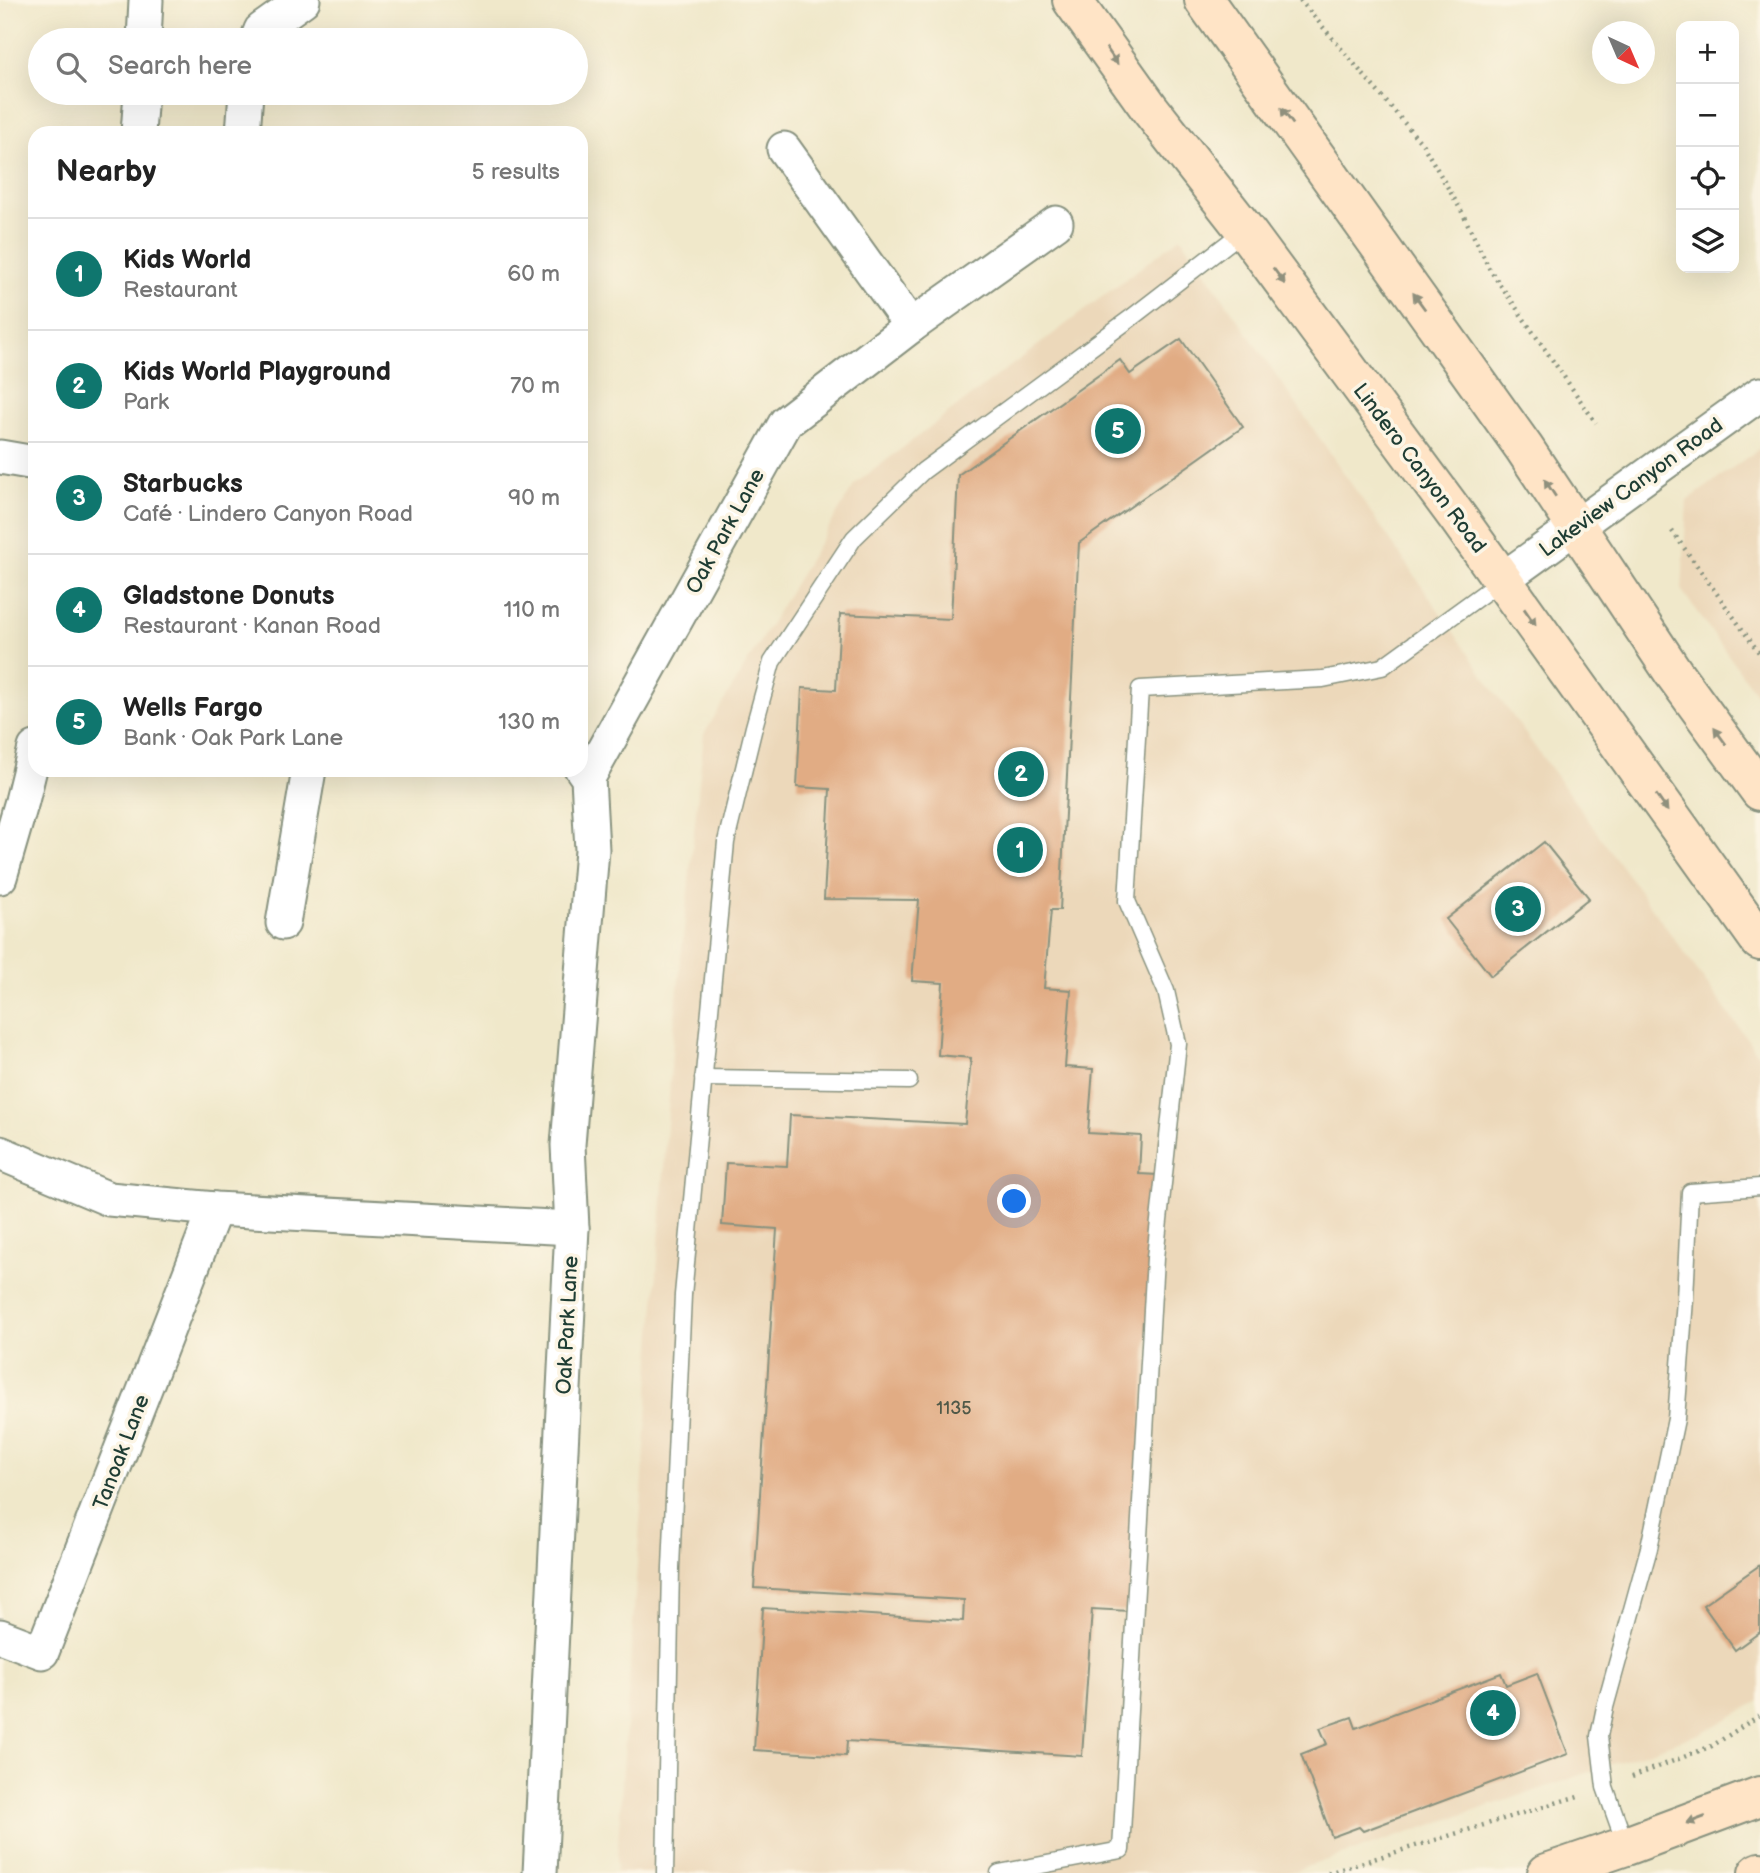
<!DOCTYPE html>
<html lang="en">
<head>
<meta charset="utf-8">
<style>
  body { margin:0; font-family:"Balsamiq Sans",sans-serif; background:#f6f6f6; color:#222 }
  .controls { position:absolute; right:21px; top:21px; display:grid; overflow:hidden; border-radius:14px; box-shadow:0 7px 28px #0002 }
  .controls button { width:63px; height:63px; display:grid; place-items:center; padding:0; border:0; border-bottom:2px solid #e0e0e0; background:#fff; color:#222; font:35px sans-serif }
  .compass { position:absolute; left:1592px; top:21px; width:63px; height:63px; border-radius:50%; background:#fff; box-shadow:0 7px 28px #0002; rotate:136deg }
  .you { position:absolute; left:1015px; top:1202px; width:24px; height:24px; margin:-18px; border:5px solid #fff; border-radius:50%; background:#1a73e8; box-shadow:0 0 0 10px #1a73e833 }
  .badge { display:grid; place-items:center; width:46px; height:46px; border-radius:50%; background:#0f766e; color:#fff; font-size:23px; font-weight:700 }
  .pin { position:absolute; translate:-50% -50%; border:4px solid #fff; box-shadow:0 2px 7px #0006 }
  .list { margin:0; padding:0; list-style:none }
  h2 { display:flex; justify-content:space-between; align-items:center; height:91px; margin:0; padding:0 28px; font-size:30px }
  h2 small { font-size:23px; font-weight:400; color:#767676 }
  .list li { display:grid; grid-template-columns:46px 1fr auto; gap:21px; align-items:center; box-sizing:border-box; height:112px; padding:0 28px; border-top:2px solid #e0e0e0 }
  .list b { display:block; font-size:26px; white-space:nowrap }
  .list p { margin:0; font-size:23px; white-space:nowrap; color:#767676 }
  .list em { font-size:23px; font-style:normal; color:#767676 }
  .icon { flex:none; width:38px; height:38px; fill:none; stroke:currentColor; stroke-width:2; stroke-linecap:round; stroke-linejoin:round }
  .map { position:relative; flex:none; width:1760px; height:1873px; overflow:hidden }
  .search { position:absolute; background:#fff; box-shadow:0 7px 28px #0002; left:28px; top:28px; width:560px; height:77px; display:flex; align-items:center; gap:18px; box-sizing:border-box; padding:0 24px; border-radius:38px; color:#767676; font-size:26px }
  .panel { position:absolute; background:#fff; box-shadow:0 7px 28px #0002; left:28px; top:126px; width:560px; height:651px; border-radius:21px }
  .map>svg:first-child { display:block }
</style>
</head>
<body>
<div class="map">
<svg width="1760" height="1873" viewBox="0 0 1760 1873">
  <rect width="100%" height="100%" fill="#fcf5e5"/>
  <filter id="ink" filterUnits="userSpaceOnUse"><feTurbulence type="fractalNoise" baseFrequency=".0143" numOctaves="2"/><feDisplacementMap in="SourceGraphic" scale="14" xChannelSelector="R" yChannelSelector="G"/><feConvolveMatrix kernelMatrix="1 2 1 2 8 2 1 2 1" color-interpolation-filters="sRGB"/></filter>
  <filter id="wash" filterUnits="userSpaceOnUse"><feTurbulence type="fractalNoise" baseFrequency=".00686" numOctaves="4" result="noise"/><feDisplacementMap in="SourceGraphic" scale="28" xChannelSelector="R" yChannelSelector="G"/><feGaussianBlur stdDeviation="1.57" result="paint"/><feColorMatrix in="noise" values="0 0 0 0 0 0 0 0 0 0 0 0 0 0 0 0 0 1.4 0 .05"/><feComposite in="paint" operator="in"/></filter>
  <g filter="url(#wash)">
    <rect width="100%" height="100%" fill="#f0e8ca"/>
    <g fill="#ecd8ba">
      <path d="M 1181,237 L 1490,685 L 1760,1057 L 1760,1701 L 1701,1733 L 1564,1781 L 1288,1873 L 616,1873 L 673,1038 L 704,734 L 855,484 Z"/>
      <path d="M 1760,448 L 1760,699 L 1682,591 L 1687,501 Z"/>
    </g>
    <g id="blocks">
      <g fill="#e1ac84">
        <path d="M 1181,339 L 1243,427 L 1079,543 L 1060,910 L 1051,910 L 1044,988 L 1071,990 L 1065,1067 L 1093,1069 L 1088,1133 L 1141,1136 L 1139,1174 L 1158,1175 L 1129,1611 L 1092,1609 L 1082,1756 L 847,1741 L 846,1756 L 754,1750 L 763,1608 L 963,1621 L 964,1600 L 754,1588 L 777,1229 L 722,1225 L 726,1163 L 787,1166 L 790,1115 L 965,1124 L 971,1058 L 938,1055 L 943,983 L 912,981 L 919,900 L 824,899 L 830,789 L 797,787 L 802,688 L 836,690 L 840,614 L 951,619 L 958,475 L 1120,360 L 1130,374 Z"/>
        <path d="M 1544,842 L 1589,898 L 1491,976 L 1446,919 Z"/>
        <path d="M 1760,1565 L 1760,1632 L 1735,1650 L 1703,1605 Z"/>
        <path d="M 1501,1673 L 1506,1685 L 1537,1673 L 1568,1754 L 1363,1831 L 1359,1827 L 1332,1837 L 1301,1754 L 1327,1744 L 1320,1728 L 1352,1717 L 1356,1728 Z"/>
      </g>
    </g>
  </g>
  <g filter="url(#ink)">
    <use href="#blocks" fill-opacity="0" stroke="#88927f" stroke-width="2"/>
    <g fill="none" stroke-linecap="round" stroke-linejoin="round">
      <g stroke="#88927f" stroke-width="19">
        <g id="service">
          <path d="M 703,1078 L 909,1081"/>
          <path d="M 1626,1846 L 1605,1787 L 1599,1736 L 1605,1707 L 1649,1548 L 1676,1419 L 1685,1299 L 1690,1192 L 1760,1187"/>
          <path d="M 665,1873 L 671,1568 L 683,1295 L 726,842 L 754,727 L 772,662 L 854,538 L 923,471 L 1131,318 L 1245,230"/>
          <path d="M 999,1873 L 1121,1850 L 1155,1258 L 1178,1044 L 1166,991 L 1127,901 L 1140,689 L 1323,679 L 1382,667 L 1502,580"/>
        </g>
      </g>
      <g stroke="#88927f" stroke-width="37">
        <g id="minor">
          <path d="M 144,40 L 146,0"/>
          <path d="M 257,40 L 261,30 L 303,0"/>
          <path d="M 138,133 L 141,93"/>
          <path d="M 243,133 L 246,93"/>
          <path d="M 784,149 L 911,326"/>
          <path d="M 0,457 L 35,463"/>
          <path d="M 1503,579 L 1760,394"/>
          <path d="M 588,778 L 786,422 L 911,326 L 1056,223"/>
          <path d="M 0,877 L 22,801 L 35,748"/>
          <path d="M 283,923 L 309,770"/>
          <path d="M 0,1153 L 109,1199 L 215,1209 L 572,1228"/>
          <path d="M 0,1636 L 42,1652 L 215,1209"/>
          <path d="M 540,1873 L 572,1228 L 568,1145 L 592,850 L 588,778 L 581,768"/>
        </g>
      </g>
      <g stroke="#88927f" stroke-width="42">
        <g id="secondary">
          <path d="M 1072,0 L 1150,109 L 1245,230 L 1458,518 L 1760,941"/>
          <path d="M 1204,0 L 1524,448 L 1673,672 L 1760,791"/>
          <path d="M 1547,1873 L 1626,1846 L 1760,1796"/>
          <path d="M 1758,1873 L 1760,1872"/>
        </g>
      </g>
      <g stroke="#88927f" stroke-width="4.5" stroke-dasharray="2 5" stroke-linecap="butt">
        <path d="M 1300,0 L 1423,145 L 1462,212 L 1490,270 L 1596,423"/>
        <path d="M 1672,531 L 1760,654"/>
        <path d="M 1632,1777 L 1712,1746 L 1760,1715"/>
        <path d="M 1328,1873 L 1578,1796"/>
      </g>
      <use href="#service" stroke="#fff" stroke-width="16"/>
      <use href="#minor" stroke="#fff" stroke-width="33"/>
      <use href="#secondary" stroke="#ffe4c6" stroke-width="38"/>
    </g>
    <defs><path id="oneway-solid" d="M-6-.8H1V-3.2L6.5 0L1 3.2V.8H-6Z" transform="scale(1.75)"/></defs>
    <g fill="#8f907d">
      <use href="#oneway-solid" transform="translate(1112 56) rotate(55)"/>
      <use href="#oneway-solid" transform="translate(1287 116) rotate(-126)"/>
      <use href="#oneway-solid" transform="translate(1279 276) rotate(54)"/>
      <use href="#oneway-solid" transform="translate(1419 301) rotate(-126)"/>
      <use href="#oneway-solid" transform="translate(1550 488) rotate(-123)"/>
      <use href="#oneway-solid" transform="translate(1530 617) rotate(55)"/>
      <use href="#oneway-solid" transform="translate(1720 736) rotate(-126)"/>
      <use href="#oneway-solid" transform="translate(1662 803) rotate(55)"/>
      <use href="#oneway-solid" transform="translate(1696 1820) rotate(160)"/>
    </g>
  </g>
  <g text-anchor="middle" stroke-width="7" stroke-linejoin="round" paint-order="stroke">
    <g font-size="18" fill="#505948">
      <text x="954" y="1414">1135</text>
    </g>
    <g font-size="21" fill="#1f3d34" stroke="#fcf5e5">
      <text transform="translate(1420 468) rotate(53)" y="7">Lindero Canyon Road</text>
      <text transform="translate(1631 487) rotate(-36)" y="7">Lakeview Canyon Road</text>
      <text transform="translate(725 531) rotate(-61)" y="7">Oak Park Lane</text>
      <text transform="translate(567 1325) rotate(-87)" y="7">Oak Park Lane</text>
      <text transform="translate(121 1452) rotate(-69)" y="7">Tanoak Lane</text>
    </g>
  </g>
</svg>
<div class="controls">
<button>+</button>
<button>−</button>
<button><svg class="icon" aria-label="locate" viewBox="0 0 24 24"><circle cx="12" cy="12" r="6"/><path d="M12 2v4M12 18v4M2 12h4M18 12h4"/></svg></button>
<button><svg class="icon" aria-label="layers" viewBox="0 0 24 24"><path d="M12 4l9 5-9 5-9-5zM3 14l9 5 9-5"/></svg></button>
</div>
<svg class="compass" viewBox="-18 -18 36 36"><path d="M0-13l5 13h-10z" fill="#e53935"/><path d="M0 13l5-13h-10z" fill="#767676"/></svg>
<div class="you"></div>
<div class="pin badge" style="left:1020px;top:850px">1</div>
<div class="pin badge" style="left:1021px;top:774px">2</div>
<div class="pin badge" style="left:1518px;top:909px">3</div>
<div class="pin badge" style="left:1493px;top:1713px">4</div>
<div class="pin badge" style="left:1118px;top:431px">5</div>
<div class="search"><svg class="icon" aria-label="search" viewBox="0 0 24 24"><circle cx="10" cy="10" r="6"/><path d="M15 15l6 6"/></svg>Search here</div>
<section class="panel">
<h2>Nearby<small>5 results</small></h2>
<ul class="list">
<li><span class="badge">1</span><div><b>Kids World</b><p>Restaurant</p></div><em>60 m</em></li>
<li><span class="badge">2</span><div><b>Kids World Playground</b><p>Park</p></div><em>70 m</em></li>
<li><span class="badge">3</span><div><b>Starbucks</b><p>Café · Lindero Canyon Road</p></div><em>90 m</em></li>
<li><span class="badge">4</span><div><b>Gladstone Donuts</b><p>Restaurant · Kanan Road</p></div><em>110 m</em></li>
<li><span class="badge">5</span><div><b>Wells Fargo</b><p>Bank · Oak Park Lane</p></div><em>130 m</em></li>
</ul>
</section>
</div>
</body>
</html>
